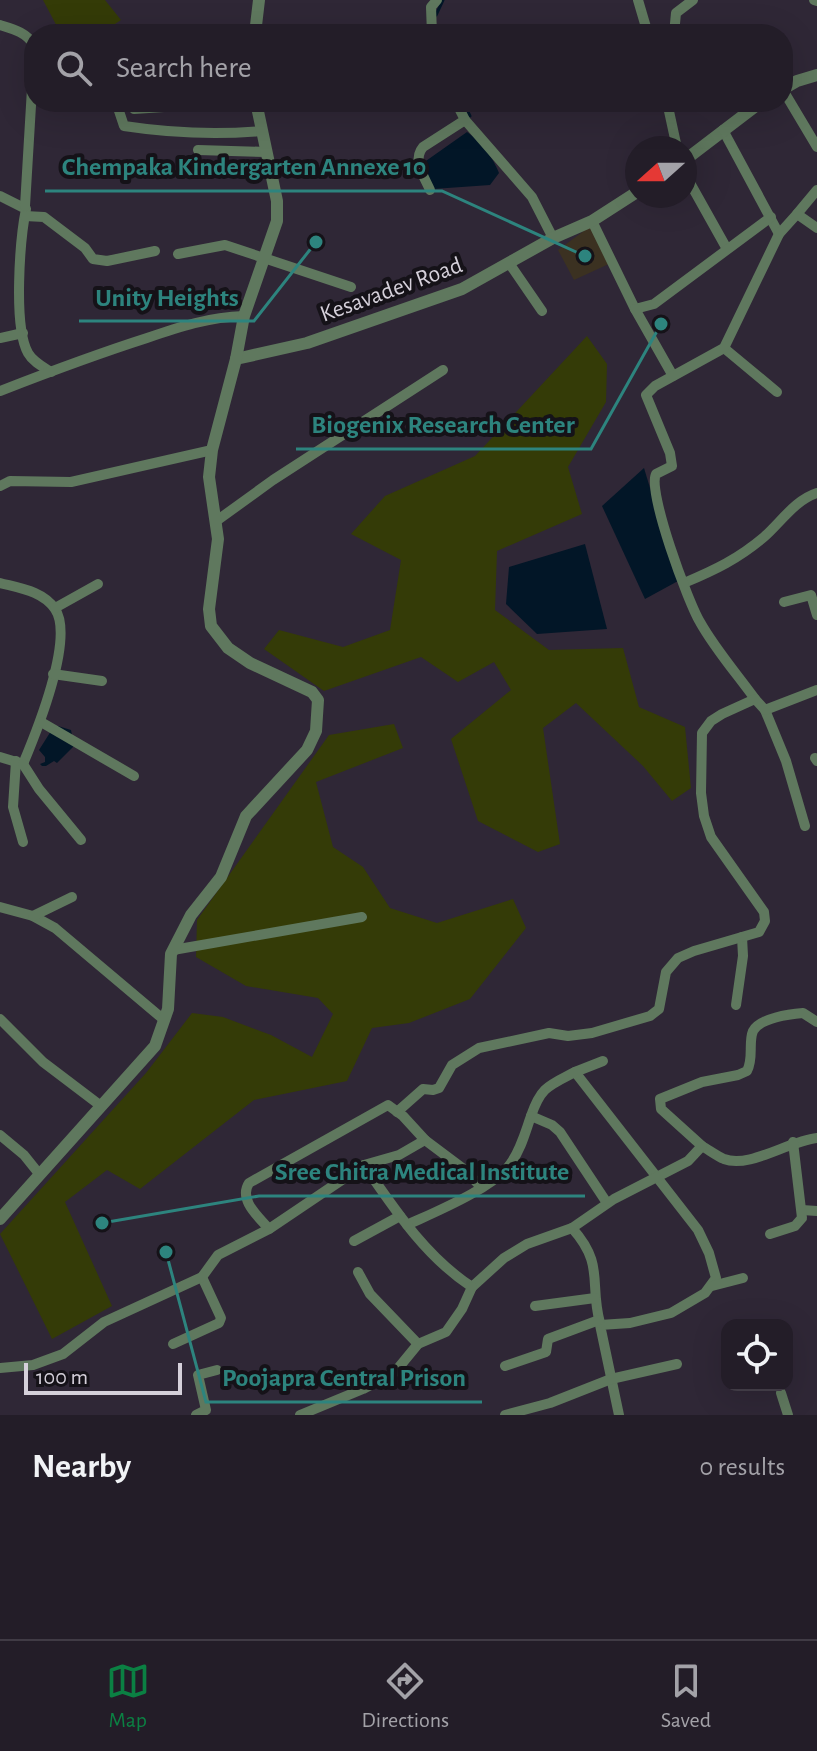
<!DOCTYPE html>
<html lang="en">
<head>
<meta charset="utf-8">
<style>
  body { margin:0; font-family:"Alegreya Sans",sans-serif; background:#2f2a34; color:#f1f3f6 }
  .controls { position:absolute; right:24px; bottom:24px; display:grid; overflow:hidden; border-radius:16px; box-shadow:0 8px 32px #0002 }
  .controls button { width:72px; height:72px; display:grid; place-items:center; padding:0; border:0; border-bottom:2px solid #403b45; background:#231d28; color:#f1f3f6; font:40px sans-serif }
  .compass { position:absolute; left:625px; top:136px; width:72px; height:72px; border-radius:50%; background:#231d28; box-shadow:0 8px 32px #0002; rotate:249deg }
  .scale { position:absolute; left:24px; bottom:20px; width:158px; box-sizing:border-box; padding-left:8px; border:4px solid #d5d0da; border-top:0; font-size:22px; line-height:28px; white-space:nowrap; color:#d5d0da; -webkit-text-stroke:6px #151218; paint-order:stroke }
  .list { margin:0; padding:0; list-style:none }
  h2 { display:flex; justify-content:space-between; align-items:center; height:104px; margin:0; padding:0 32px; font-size:34px }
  h2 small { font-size:26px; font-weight:400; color:#a3a2a8 }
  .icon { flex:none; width:44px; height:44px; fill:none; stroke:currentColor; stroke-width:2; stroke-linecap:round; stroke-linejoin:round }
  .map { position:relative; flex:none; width:817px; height:1415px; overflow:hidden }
  .search { position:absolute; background:#231d28; box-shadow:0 8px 32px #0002; left:24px; right:24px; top:24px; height:88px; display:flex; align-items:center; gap:20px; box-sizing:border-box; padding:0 28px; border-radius:32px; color:#a3a2a8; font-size:30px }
  .sheet { height:224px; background:#231d28 }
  nav { display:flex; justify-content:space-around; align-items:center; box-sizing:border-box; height:112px; border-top:2px solid #403b45; background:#231d28; font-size:22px; color:#a3a2a8 }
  nav a { display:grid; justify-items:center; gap:4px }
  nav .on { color:#0b8043 }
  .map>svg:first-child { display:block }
</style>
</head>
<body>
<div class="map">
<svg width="817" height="1415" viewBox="0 0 817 1415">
  <rect width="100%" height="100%" fill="#2f2736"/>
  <path fill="#3b3121" d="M 592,225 L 611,263 L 574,280 L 558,250 Z"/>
  <g fill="#343b07">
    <path d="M 43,0 L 105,0 L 121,20 L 100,34 L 61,34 Z"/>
    <path d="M 587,336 L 607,364 L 606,402 L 568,467 L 582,514 L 497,551 L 495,610 L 549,650 L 623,648 L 639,707 L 685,727 L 691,788 L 672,801 L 643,766 L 576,703 L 543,728 L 560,844 L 538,852 L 478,821 L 451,739 L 511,690 L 494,662 L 458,682 L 421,657 L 324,691 L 264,649 L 279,630 L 343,647 L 390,630 L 401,560 L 351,534 L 385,496 L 475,456 Z"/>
    <path d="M 394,724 L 403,748 L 316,782 L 333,847 L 363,867 L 390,908 L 437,923 L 513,899 L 526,928 L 470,999 L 409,1023 L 372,1028 L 347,1081 L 254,1100 L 140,1189 L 107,1170 L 65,1202 L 112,1306 L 52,1339 L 0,1234 L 146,1073 L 192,1013 L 223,1017 L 271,1035 L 312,1057 L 333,1014 L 318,998 L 246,986 L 196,957 L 197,920 L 329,735 Z"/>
  </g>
  <g fill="#021627">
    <path d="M 467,132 C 482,142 492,156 499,173 L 490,185 L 433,189 L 423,163 Z"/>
    <path d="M 644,468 L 678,581 L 645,599 L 602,506 Z"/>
    <path d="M 585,544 L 607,629 L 537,634 L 506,604 L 509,567 Z"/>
    <path d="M 58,726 L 71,730 L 74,746 L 57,763 L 54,761 L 46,766 L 42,766 L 40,764 L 45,762 L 45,757 L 39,750 L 51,731 Z"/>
  </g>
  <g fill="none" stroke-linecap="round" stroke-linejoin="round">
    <g stroke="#021627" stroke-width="3">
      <path d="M 436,15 L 443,0"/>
      <path d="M 463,102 L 470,116"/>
    </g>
    <g stroke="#5f785e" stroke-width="10">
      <path d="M 638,0 L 648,34"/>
      <path d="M 814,0 L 817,1"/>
      <path d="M 0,25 C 13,29 26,32 34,45"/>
      <path d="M 432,34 L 431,7 L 437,0"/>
      <path d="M 674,34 L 676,13 L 693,0"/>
      <path d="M 783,90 L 817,147"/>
      <path d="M 116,102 L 124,126 C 170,133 215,135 262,131"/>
      <path d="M 667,102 L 677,148"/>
      <path d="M 134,109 L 238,102"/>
      <path d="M 465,120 L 532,197 L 553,238"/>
      <path d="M 723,130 L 779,234"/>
      <path d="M 198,150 L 267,152"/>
      <path d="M 685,174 L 727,249"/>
      <path d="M 430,190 C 424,176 412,160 423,147 L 465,120 L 456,102"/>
      <path d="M 0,196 L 26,209 C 20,239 13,326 28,353 C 33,362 43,367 51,372"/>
      <path d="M 25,206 L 34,55"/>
      <path d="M 797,214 L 817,190"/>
      <path d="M 25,216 L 44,217 L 85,248 L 93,259 L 107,261 L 155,251"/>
      <path d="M 592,221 L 635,309 L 654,304 L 771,217"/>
      <path d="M 178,254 L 225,245 L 351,287"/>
      <path d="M 509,263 L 542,311"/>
      <path d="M 635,309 L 673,376"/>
      <path d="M 0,338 L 23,333"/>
      <path d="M 724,348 L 777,392"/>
      <path d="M 0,391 C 49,372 97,354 147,338 C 179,327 209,317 244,316"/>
      <path d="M 0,486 L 10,481 L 71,482 L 212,450"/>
      <path d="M 215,522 L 273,480 L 443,370"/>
      <path d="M 0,583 C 19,588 43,591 55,609 C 75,638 36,733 23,764 L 0,757"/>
      <path d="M 684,583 C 715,570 738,559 764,537 C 781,522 795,500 817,493"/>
      <path d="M 784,602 L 811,595 L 817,615"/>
      <path d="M 55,608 L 98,584"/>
      <path d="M 53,674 L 102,681"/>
      <path d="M 755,699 C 737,674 715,649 700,622 C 688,602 647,491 656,474 L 672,466 L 670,453 L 646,395 L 655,386 L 724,348 L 779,234 L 797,214 L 817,228"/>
      <path d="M 765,710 L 786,761 L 805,826"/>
      <path d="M 41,722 L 134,776"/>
      <path d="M 815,758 L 817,761"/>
      <path d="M 16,761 L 13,807 L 23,842"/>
      <path d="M 23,764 L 39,789 L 81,840"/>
      <path d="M 0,907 L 33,916 L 55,928 L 163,1019"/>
      <path d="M 33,916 L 72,897"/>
      <path d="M 173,950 L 362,917"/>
      <path d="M 736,1005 L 743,956 L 742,937"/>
      <path d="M 0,1019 L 43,1062 L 101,1106"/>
      <path d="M 575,1072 L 603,1061"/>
      <path d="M 397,1112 L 423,1089 L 433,1090 L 439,1088 L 452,1065 L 479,1048 L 549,1033 L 568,1036 L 592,1033 L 650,1016 L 659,1009 L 666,972 L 678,958 L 694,951 L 759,932 L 765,921 L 764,912 L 711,837 L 704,816 L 701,793 L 702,733 L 711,721 L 722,714 L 755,699 L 765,710 L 817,690"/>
      <path d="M 531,1116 C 541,1087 548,1086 575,1072 L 698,1230 L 709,1253 L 716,1278 L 705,1293 L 671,1313 L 630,1323 L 600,1325 L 619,1415"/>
      <path d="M 0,1135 L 24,1155 L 40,1175"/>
      <path d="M 425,1140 L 465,1170 L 481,1187"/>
      <path d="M 702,1146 C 709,1150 717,1156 724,1159 C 749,1169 788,1141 817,1138"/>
      <path d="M 802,1210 L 817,1211"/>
      <path d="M 407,1225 C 435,1212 494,1188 511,1163 C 521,1149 525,1133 531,1116 L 552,1125 L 560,1132 L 607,1203"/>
      <path d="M 572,1228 C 605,1265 589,1282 600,1323"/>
      <path d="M 269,1229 C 259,1217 238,1200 249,1183 L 388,1105 L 403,1116 L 425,1140 L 399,1155 L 364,1165"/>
      <path d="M 770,1234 L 795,1226 L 802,1218 L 793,1142"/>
      <path d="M 354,1241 L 400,1216"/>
      <path d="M 358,1272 L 370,1294 L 418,1344"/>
      <path d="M 712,1286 L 743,1278"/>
      <path d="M 535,1306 L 595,1298"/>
      <path d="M 173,1344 L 219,1323 L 221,1318 L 202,1277"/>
      <path d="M 505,1366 L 546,1352 L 548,1339 L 599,1320"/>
      <path d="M 0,1368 L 33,1365 L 63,1354 L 104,1322 L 202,1277 L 218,1255 L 269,1229 L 364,1165 C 395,1210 426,1257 472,1287 L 504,1258 L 527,1244 L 572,1228 L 614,1199 L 688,1161 L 702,1146 L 661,1109 L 660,1099 L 702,1082 L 738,1075 L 747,1071 C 754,1058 748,1043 753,1031 C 760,1018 790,1014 803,1013 L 817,1022"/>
      <path d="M 781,1393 L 788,1415"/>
      <path d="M 196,1415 L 206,1410 L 198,1375 L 217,1370"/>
      <path d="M 300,1415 L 363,1389 L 395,1372 L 418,1344 L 446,1332 L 462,1309 L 472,1287"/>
      <path d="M 505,1415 L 550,1403 L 611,1379 L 677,1364"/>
    </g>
    <g stroke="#5f785e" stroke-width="12">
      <path d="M 255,34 L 259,0"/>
      <path d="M 783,89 L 797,81 L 817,75"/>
      <path d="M 685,160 L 761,102"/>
      <path d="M 236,359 L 307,343 L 462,289 L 553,238 L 592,221 L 637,192"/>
      <path d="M 0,1219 L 155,1046 L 168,1009 L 171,954 L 191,915 L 221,877 L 246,816 L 307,750 L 316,731 L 318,700 L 312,692 L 250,663 L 228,648 L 211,626 L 209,609 L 218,539 L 209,477 L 212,450 L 236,359 L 244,316 L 277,221 L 277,201 L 256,102"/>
    </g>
  </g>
  <g text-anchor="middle" stroke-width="8" stroke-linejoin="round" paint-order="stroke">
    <g font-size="24" fill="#d5d0da" stroke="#151218">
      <text transform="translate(391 289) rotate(-20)" y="8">Kesavadev Road</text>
    </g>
  </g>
  <path fill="none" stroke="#2d847e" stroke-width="3" d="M585 256L442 191H45M316 242L254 321H79M661 324L591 449H296M102 1223L259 1196H585M166 1252L206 1402H482"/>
  <g fill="#2d847e" stroke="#151218" stroke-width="3">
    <circle cx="585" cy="256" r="8"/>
    <circle cx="316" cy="242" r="8"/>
    <circle cx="661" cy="324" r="8"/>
    <circle cx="102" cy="1223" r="8"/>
    <circle cx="166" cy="1252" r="8"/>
  </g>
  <g font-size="26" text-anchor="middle" font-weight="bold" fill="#2d847e" stroke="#151218" stroke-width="8" stroke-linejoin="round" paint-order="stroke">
    <text x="244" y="175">Chempaka Kindergarten Annexe 10</text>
    <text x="167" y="306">Unity Heights</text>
    <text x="443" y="433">Biogenix Research Center</text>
    <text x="422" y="1180">Sree Chitra Medical Institute</text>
    <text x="344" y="1386">Poojapra Central Prison</text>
  </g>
</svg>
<div class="controls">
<button><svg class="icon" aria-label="locate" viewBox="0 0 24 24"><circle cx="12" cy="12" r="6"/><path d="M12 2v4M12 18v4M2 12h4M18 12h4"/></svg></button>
</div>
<svg class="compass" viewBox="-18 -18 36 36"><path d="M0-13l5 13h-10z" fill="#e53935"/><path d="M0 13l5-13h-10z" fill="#a3a2a8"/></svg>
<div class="scale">100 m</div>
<div class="search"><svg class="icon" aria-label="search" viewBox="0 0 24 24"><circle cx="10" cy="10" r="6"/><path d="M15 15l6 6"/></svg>Search here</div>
</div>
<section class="sheet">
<h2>Nearby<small>0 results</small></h2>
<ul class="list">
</ul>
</section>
<nav>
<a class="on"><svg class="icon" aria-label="map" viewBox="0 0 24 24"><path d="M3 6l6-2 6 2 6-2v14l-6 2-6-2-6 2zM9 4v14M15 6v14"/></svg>Map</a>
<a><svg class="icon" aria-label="directions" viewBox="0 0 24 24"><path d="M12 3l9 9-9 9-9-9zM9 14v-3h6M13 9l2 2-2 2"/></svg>Directions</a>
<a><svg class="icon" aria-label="saved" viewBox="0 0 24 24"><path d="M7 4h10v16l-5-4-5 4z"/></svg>Saved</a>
</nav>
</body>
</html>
